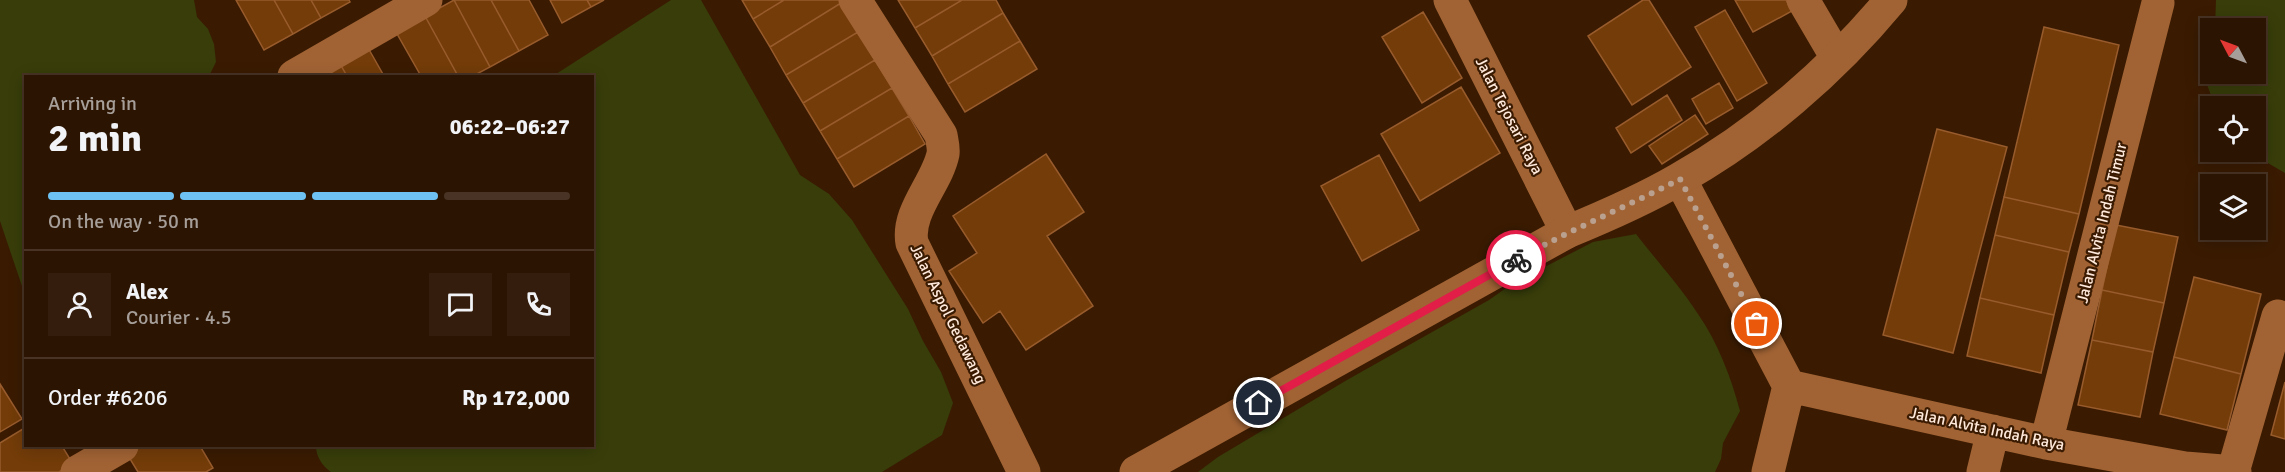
<!DOCTYPE html>
<meta charset="utf-8">
<style>
body{margin:0;font-family:Signika,sans-serif;background:#341d0c;color:#f1f3f6;height:100vh;display:flex;flex-direction:column;font-size:22px;white-space:nowrap}
*{box-sizing:border-box;margin:0}
p{font-size:20px;color:#a69e99}
.icon{flex:none;width:33px;height:33px;fill:none;stroke:currentColor;stroke-width:2;stroke-linecap:round;stroke-linejoin:round}
.map{position:relative;flex:1;overflow:hidden}
.drawer{position:absolute;left:24px;top:75px;width:570px;height:372px;display:flex;flex-direction:column;background:#2c1402;border-radius:0px;box-shadow:0 3px 15px #0003,0 0 0 2px #483324}
.drawer>*{flex:none}
.needle{width:39px;rotate:311deg}
.controls{position:absolute;left:2200px;top:18px;display:grid;gap:12px}
.controls a{display:grid;place-items:center;width:66px;height:66px;border-radius:0px;background:#2c1402;box-shadow:0 3px 15px #0003,0 0 0 2px #483324;font-size:30px}
.pin{position:absolute;display:grid;place-items:center;width:51px;height:51px;color:#fff;margin:-26px;border:3px solid #fff;border-radius:50%;box-shadow:0 2px 6px #0007}
.courier{position:absolute;display:grid;place-items:center;width:60px;height:60px;margin:-30px;border:4px solid #e11d48;border-radius:50%;background:#fff;color:#222;box-shadow:0 2px 8px #0007}
.summary em{font-style:normal;font-weight:700}
.summary div{display:flex;flex-direction:column-reverse}
.summary{display:flex;align-items:center;justify-content:space-between;height:102px;padding:0 24px}
h1{font-size:39px;font-weight:700;line-height:45px}
.bar{display:grid;grid-template-columns:repeat(4,1fr);gap:9px 6px;align-content:center;height:72px;padding:0 24px}
.bar i{height:8px;border-radius:4px;background:#483324}
.bar .current{background:#6dc2f3}
.bar p{grid-column:span 4}
.line{display:flex;align-items:center;gap:15px;padding:0 24px;border-top:2px solid #483324}
.line div{flex:1}
.round{display:grid;place-items:center;flex:none;width:63px;height:63px;border-radius:0px;background:#341d0c}
.map>svg:first-child{display:block}
.green{fill:#383d0a}
.building{fill:#733c09;stroke:#985b2c;stroke-width:1.5}
.lines{fill:none;stroke-linecap:round;stroke-linejoin:round}
.minor{stroke:#a16334;stroke-width:33}
.tertiary{stroke:#a16334;stroke-width:33}
.done{stroke:#baa18f;stroke-width:6;stroke-dasharray:0 10.8}
.route{stroke:#e11d48;stroke-width:8}
.labels{text-anchor:middle;dominant-baseline:central;stroke-width:4.5;stroke-linejoin:round;paint-order:stroke}
.street-label{font-size:16px;fill:#ffe9db;stroke:#3a1b02}
</style>
<div class="map">
<svg width="2285" height="472" viewBox="0 0 2285 472">
<rect width="100%" height="100%" fill="#3a1b02"/>
<!-- green -->
<path class="green" d="M0,0H194L197,17L208,29L214,44L216,62L209,76H26L25,295L0,221Z
M671,0H701L800,175L829,194L852,220L908,309L923,341L941,372L953,403L942,435L882,472H331C322,466 316,456 316,446H592V76H553Z
M2216,0H2285V173L2249,152H2256V106H2215L2205,79L2211,53V74H2256V28H2215Z
M1636,234C1656,260 1680,286 1698,314C1718,343 1731,377 1740,411L1723,443L1721,459L1715,472H1198L1218,457L1347,380L1489,300L1519,279L1535,272L1593,242Z"/>
<!-- building -->
<path class="building" d="M236,0H274L293,34L264,50Z
M274,0H311L321,18L293,34Z
M311,0H349L350,2L321,18Z
M454,0L490,67L473,76H458L425,16Z
M454,0H491L519,51L490,67Z
M491,0H529L548,35L519,51Z
M550,0H587L591,7L562,23Z
M587,0H604L591,7Z
M742,0H784L753,19Z
M784,0H839L841,3L770,47L753,19Z
M898,0H962L915,28Z
M962,0H996L1003,13L932,56L915,28Z
M1643,0H1649L1691,67L1632,105L1588,36Z
M1735,0H1786L1792,11L1753,32Z
M841,3L858,32L786,75L770,47Z
M1725,10L1767,83L1737,101L1695,27Z
M1423,12L1462,78L1422,103L1382,37Z
M1003,13L1020,41L948,84L932,56Z
M425,16L458,76H421L396,32Z
M2044,27L2119,45L2079,214L2004,197Z
M858,32L875,60L803,103L786,75Z
M1020,41L1037,69L965,112L948,84Z
M367,46L384,76H347L339,62Z
M875,60L892,88L820,131L803,103Z
M339,62L347,76H312Z
M1719,83L1733,108L1706,124L1692,99Z
M1461,87L1500,153L1420,201L1381,134Z
M892,88L909,116L837,159L820,131Z
M1667,95L1682,120L1631,153L1616,128Z
M1695,115L1708,134L1662,164L1649,146Z
M909,116L925,144L854,187L837,159Z
M1937,129L2007,147L1953,353L1883,335Z
M1046,154L1084,212L1047,236L1093,306L1026,350L1000,311L983,323L949,271L977,253L953,216Z
M1379,155L1419,230L1362,261L1321,186Z
M2004,197L2079,214L2069,252L1995,235Z
M2116,225L2178,237L2164,303L2102,290Z
M1995,235L2069,252L2054,315L1980,298Z
M2194,277L2261,294L2241,374L2174,357Z
M2102,290L2164,303L2153,352L2092,340Z
M1980,298L2054,315L2041,373L1967,356Z
M2092,340L2153,352L2140,417L2078,405Z
M2174,357L2241,374L2227,430L2160,414Z
M2285,382V439L2271,435Z
M0,384L22,419L0,432Z
M26,427V446H62L73,464L59,472H0V443Z
M141,446H200L213,468L206,472H138L127,454Z"/>
<g class="lines">
<!-- minor -->
<path class="minor" d="M855,0L941,135C942,141 944,148 943,154C937,183 906,212 912,243L1024,472
M1450,0L1567,232
M1803,0L1837,58
M294,76L426,0
M1680,179L1789,386
M1789,386L2046,443L2185,468L2235,472
M2046,443L2158,3
M77,472L122,446
M1768,472L1789,386
M1983,472L1993,431
M2233,472L2278,316"/>
<!-- tertiary -->
<path class="tertiary" d="M1136,472L1567,232C1606,216 1643,200 1679,179C1759,134 1832,71 1891,0"/>
</g>
<g class="lines">
<!-- done -->
<path class="done" d="M1516,260C1570,230 1626,207 1680,179L1757,324"/>
<!-- route -->
<path class="route" d="M1259,403L1516,260"/>
</g>
<g class="labels">
<!-- street labels -->
<g class="street-label">
<text transform="translate(1509 116) rotate(63)">Jalan Tejosari Raya</text>
<text transform="translate(2102 223) rotate(-76)">Jalan Alvita Indah Timur</text>
<text transform="translate(948 314) rotate(64)">Jalan Aspol Gedawang</text>
<text transform="translate(1987 429) rotate(12)">Jalan Alvita Indah Raya</text>
</g>
</g>
</svg>
<div class="controls">
<a><svg class="needle" viewBox="-14 -14 28 28"><path d="M0-13l5 13h-10z" fill="#e53935"/><path d="M0 13l5-13h-10z" fill="#a69e99"/></svg></a>
<a><svg class="icon" aria-label="locate" viewBox="0 0 24 24"><circle cx="12" cy="12" r="6"/><path d="M12 2v4M12 18v4M2 12h4M18 12h4"/></svg></a>
<a><svg class="icon" aria-label="layers" viewBox="0 0 24 24"><path d="M12 4l9 5-9 5-9-5zM3 14l9 5 9-5"/></svg></a>
</div>
<div class="pin" style="left:1757px;top:324px;background:#ea580c"><svg class="icon" aria-label="bag" viewBox="0 0 24 24"><path d="M5 8h14l-1 12H6zM9 8a3 3 0 0 1 6 0"/></svg></div>
<div class="pin" style="left:1259px;top:403px;background:#1f2937"><svg class="icon" aria-label="home" viewBox="0 0 24 24"><path d="M3 11l9-7 9 7M6 9v11h12V9"/></svg></div>
<div class="courier" style="left:1516px;top:260px"><svg class="icon" aria-label="bike" viewBox="0 0 24 24"><circle cx="6" cy="16" r="4"/><circle cx="18" cy="16" r="4"/><path d="M6 16l4-8h5l3 8M10 8l3 8H6M13 5h3"/></svg></div>
<section class="drawer">
<div class="summary"><div><h1>2 min</h1><p>Arriving in</p></div><em>06:22–06:27</em></div>
<div class="bar"><i class="current"></i><i class="current"></i><i class="current"></i><i></i><p>On the way · 50 m</p></div>
<div class="line" style="height:108px"><a class="round"><svg class="icon" aria-label="person" viewBox="0 0 24 24"><circle cx="12" cy="8" r="4"/><path d="M4 21q1-7 8-7t8 7"/></svg></a><div><b>Alex</b><p>Courier · 4.5</p></div><a class="round"><svg class="icon" aria-label="chat" viewBox="0 0 24 24"><path d="M4 5h16v11H9l-5 4z"/></svg></a><a class="round"><svg class="icon" aria-label="phone" viewBox="0 0 24 24"><path d="M5 4h4l2 5-3 2q2 4 5 5l2-3 5 2v4C11 20 4 13 5 4z"/></svg></a></div>
<div class="line" style="height:78px"><div>Order #6206</div><b>Rp 172,000</b></div>
</section>
</div>
